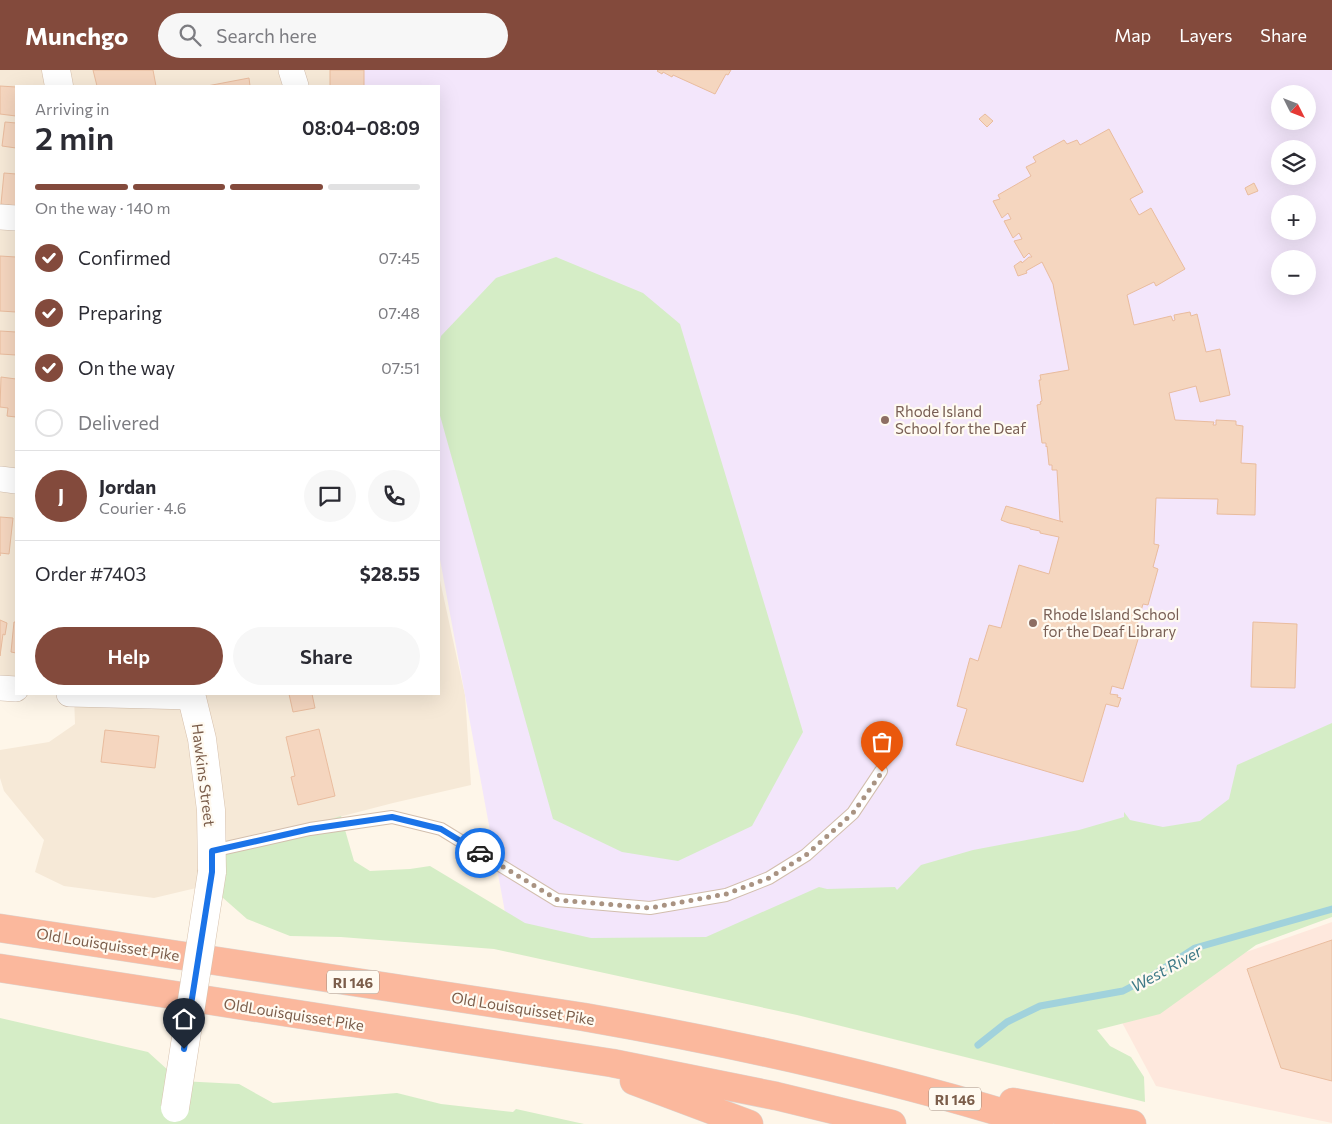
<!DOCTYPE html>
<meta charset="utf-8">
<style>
body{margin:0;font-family:Commissioner,sans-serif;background:#f7f7f7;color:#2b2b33;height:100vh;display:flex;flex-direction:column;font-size:19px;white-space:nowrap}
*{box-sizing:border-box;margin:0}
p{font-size:16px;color:#7c7c81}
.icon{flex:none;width:28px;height:28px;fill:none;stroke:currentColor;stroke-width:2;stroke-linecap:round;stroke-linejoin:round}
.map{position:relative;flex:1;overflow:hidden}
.side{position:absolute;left:15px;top:15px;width:425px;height:610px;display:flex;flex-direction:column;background:#fff;border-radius:0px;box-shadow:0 5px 20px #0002}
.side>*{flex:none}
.needle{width:32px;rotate:132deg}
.tools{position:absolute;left:1271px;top:15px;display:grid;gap:10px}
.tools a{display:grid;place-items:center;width:45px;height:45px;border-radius:50%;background:#fff;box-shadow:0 5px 20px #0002;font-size:25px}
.pin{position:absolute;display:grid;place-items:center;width:42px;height:42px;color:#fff;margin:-51px -21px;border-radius:50% 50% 50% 0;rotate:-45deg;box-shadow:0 0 5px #0007}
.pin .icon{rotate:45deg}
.courier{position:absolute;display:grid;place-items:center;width:50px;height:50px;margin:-25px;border:4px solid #1a73e8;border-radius:50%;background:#fff;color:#222;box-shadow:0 1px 6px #0007}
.summary em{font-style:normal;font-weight:600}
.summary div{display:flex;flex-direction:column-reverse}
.summary{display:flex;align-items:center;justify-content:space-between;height:85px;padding:0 20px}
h1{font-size:32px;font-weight:600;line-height:38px}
.bar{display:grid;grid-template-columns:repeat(4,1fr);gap:8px 5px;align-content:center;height:60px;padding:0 20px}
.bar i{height:6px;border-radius:4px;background:#e1e1e2}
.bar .current{background:#834a3c}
.bar p{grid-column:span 4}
.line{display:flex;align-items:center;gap:12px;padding:0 20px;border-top:1px solid #e1e1e2}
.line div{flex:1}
.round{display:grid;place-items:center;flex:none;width:52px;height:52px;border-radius:26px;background:#f7f7f7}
ol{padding:0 20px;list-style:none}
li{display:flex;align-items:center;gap:15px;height:55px}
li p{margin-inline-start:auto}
li .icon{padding:5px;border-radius:50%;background:#834a3c;color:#fff;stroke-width:4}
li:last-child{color:#7c7c81}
li i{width:28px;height:28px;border:2px solid #e1e1e2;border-radius:50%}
.cta{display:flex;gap:10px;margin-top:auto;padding:10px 20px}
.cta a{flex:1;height:58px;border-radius:30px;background:#834a3c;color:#fff;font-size:20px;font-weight:600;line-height:58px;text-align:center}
.cta a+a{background:#f7f7f7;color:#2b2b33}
header{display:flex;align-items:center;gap:30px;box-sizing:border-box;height:70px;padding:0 25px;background:#834a3c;color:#fff}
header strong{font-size:24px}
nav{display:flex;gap:28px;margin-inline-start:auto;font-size:18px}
.search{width:350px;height:45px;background:#f7f7f7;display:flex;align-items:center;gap:12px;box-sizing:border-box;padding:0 18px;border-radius:28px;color:#7c7c81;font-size:19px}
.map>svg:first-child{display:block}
.residential{fill:#f6e9d7}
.commercial{fill:#fee8dd}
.education{fill:#f3e6fb;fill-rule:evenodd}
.green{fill:#d5edc6}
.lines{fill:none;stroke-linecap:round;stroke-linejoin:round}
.stream{stroke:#a1d2dc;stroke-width:7}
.building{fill:#f5d6bf;stroke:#e9bc9e}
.lane-casing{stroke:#d2bead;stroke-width:14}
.street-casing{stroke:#d2bead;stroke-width:26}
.secondary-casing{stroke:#d7c1ad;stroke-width:29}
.highway-casing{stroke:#ddd5d0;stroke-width:29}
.lane{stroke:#fff;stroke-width:12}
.street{stroke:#fff;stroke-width:25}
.secondary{stroke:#fff;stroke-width:28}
.highway{stroke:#fbb89d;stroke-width:28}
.secondary-bridge-casing{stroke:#d7c1ad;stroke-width:29;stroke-linecap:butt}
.secondary-bridge{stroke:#fff;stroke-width:28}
.done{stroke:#a99382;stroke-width:5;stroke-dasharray:0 9}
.route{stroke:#1a73e8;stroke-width:6}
.education-dot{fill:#8d6e63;stroke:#fffaf1;stroke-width:2}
.labels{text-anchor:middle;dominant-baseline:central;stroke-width:4.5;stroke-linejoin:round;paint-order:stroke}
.shield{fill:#fffaf1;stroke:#a38c7c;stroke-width:1}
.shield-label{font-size:14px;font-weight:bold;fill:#7b5d4a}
.education-label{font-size:15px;fill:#785e54;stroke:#fffaf1;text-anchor:start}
.street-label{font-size:15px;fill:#7b5d4a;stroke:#fffaf1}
.water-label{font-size:16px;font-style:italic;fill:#3f7a88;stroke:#fffaf1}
</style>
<header>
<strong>Munchgo</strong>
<div class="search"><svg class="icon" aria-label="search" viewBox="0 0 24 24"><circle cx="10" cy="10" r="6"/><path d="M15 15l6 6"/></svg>Search here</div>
<nav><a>Map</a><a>Layers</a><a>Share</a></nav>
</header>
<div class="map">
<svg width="1332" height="1054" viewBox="0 0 1332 1054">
<rect width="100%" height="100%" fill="#fef6e9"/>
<!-- residential -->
<path class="residential" d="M0,0H450L439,16H16V622L0,620Z
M439,506L465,625L471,715L393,733L308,755L213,814L154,828L64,816L35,802L44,770L4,721L0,708V680L49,672L75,654L74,626L34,624H439Z"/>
<!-- commercial -->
<path class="commercial" d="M1332,852V1053L1156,1016L1110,930Z"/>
<!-- education -->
<path class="education" d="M350,0H1332V802L909,932L512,880L439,484V16H353ZM1280,24H1308V51H1280ZM1280,79H1308V106H1280ZM1280,134H1308V161H1280ZM1280,189H1308V216H1280Z"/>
<!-- green -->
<path class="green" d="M556,187L643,223L680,254L803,662L752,756L678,791L622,782L553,749L439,342V275L441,266L496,208Z
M1332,653V847L1256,875L1160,944L1097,960L1110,976L1131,987L1144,1007L1145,1032L797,945L494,879L341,867L290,866L247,849L214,820L218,782L341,746L354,791L370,801L410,799L430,796L525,853L591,868L706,867L819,817L827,819L895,817L897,820L921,795L973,780L1079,760L1124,747V742L1130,750L1163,757L1200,751L1229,729L1237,695Z
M0,948L148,982L180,1011L239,1014L273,1033L397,1023L441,1034L513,1042L516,1039L584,1054H0Z"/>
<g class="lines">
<!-- stream -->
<path class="stream" d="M978,975L1007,952L1040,936L1123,921L1152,906L1195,878L1332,839"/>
</g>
<!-- building -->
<path class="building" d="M93,0H153L156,16H97Z
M330,0H364V16H330Z
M658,0H731L728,5L726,4L715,24L673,5L672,7L663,2L662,4L657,1Z
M249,8L250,16H207Z
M0,16L16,17V46L0,44Z
M985,44L993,51L987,57L979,49Z
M5,52L16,53V78L2,76Z
M1109,59L1143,122L1130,129L1139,145L1151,138L1185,199L1156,216L1154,212L1127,225L1134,255L1171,246L1173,251L1175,250L1174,245L1190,242L1191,246L1197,244L1206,282L1220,279L1230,325L1200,332L1196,316L1169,323L1175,350L1214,352L1213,355H1216V350L1236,351V355L1243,356L1241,393L1256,394L1255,445L1217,444L1218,429L1156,428L1154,474L1159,475L1153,497L1158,499L1148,535L1143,534L1134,565L1139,566L1123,619L1112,616L1110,624L1118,625L1117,627L1121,628L1118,637L1106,634L1083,712L956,675L967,639L957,636L970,588L978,591L989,555L1001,558L1019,495L1049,504L1059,467L1040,463V461L1030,459V458L1009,453L1001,450L1006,436L1063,452L1060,451L1057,400H1052V395H1049L1047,376L1046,377V373H1042L1037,335L1041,334L1040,332L1042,331L1039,310H1041L1040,305L1069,300L1053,214L1042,192L1026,201L1027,203L1018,206L1014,196L1021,191L1022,193L1029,187H1032L1029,183L1024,188L1014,171L1022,169L1019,163L1013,168L1004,151L1011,149L1008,143L1002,148L993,131L1000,129L998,125L1031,106L1026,97L1036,92L1033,87L1064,70L1067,74L1077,70L1080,75Z
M4,103L16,104V136L1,134Z
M1254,113L1258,121L1248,125L1245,118Z
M0,186L16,187V242L0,241Z
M0,261L16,262V285L0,284Z
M1,307L16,309V347L7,346L8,338L0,337Z
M0,447L13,448L9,484L0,483V486Z
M0,550L7,553L5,565L3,564L0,586Z
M14,552H16V583L11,582Z
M1253,552L1297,554L1295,618L1251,617Z
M289,624H312L315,638L293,642Z
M319,659L335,726L298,735L291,707L295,706L286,667Z
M105,660L159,666L155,698L101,692Z
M1332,870V1011L1281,998L1247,899Z"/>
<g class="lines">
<defs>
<path id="lane" d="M212,781L310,759L392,747L441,759L557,830L650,838L726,825L769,808L806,785L853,743L881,701"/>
<path id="street" d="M291,0L296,16
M0,147L16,148
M0,409L16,411
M0,618L16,619
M69,624L192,627"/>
<path id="secondary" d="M56,0L59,16
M191,624L202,669L211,740L212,802"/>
<path id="highway" d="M0,858L584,947C738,974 890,1007 1039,1054
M0,898L612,993L776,1026L892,1054
M634,1011L749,1054
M1013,1032L1132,1054"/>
</defs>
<!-- lane casing -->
<use href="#lane" class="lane-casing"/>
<!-- street casing -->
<use href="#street" class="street-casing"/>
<!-- secondary casing -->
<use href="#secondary" class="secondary-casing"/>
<!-- highway casing -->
<use href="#highway" class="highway-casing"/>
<!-- lane -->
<use href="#lane" class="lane"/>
<!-- street -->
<use href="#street" class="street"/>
<!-- secondary -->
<use href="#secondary" class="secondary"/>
<!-- highway -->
<use href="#highway" class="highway"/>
<defs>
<path id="secondary-bridge" d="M175,1038L212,802"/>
</defs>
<!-- secondary-bridge casing -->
<use href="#secondary-bridge" class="secondary-bridge-casing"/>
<!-- secondary-bridge -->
<use href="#secondary-bridge" class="secondary-bridge"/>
</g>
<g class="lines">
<!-- done -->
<path class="done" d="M480,783L558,830L650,838L726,824L769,808L806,785L853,743L882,702"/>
<!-- route -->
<path class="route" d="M184,979L212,802V781L310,759L392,747L441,759L480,783"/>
</g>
<!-- markers -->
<g class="education-dot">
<circle cx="885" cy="350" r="5"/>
<circle cx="1033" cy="553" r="5"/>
</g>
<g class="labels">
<!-- shield labels -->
<g class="shield">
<rect x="327" y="900.5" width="52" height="23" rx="4"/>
<rect x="929" y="1017.5" width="52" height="23" rx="4"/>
</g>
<g class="shield-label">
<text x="353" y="912">RI 146</text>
<text x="955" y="1029">RI 146</text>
</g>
<!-- education labels -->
<g class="education-label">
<text x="895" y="341">Rhode Island<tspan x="895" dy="17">School for the Deaf</tspan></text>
<text x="1043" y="544">Rhode Island School<tspan x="1043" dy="17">for the Deaf Library</tspan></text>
</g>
<!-- street labels -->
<g class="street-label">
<text transform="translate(204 705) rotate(83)">Hawkins Street</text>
<text transform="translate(108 874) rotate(9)">Old Louisquisset Pike</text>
<text transform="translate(523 938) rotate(9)">Old Louisquisset Pike</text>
<text transform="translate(294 944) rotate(9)">OldLouisquisset Pike</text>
</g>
<!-- water labels -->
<g class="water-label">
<text transform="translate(1166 898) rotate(-29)">West River</text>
</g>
</g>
</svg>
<div class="tools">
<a><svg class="needle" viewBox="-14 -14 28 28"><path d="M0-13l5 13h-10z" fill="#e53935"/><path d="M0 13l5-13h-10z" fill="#7c7c81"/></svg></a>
<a><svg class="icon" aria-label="layers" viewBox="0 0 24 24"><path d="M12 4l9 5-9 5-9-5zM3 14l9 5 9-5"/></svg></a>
<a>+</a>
<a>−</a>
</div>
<div class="pin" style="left:882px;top:702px;background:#ea580c"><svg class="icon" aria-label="bag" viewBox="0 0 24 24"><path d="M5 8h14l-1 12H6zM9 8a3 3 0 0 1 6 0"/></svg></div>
<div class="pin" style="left:184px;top:979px;background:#1f2937"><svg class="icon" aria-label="home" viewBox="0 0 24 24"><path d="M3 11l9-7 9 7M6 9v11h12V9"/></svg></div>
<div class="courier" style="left:480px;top:783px"><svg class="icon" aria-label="car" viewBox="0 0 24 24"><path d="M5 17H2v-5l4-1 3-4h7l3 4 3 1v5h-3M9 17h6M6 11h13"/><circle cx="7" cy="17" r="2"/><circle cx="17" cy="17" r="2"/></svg></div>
<section class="side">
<div class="summary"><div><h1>2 min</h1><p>Arriving in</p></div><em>08:04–08:09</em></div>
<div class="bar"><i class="current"></i><i class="current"></i><i class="current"></i><i></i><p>On the way · 140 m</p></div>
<ol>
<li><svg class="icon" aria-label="check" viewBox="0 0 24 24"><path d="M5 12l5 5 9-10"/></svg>Confirmed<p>07:45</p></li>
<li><svg class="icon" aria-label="check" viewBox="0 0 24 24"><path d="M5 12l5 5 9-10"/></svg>Preparing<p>07:48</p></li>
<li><svg class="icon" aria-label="check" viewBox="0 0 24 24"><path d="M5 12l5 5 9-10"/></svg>On the way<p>07:51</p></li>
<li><i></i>Delivered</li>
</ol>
<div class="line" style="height:90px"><b class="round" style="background:#834a3c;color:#fff">J</b><div><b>Jordan</b><p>Courier · 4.6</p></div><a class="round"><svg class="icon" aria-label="chat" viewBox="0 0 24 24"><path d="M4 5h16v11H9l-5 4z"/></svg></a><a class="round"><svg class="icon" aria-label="phone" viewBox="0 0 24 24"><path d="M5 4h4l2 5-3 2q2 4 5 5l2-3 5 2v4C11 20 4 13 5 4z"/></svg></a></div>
<div class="line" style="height:65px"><div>Order #7403</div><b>$28.55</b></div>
<div class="cta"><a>Help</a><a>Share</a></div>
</section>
</div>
